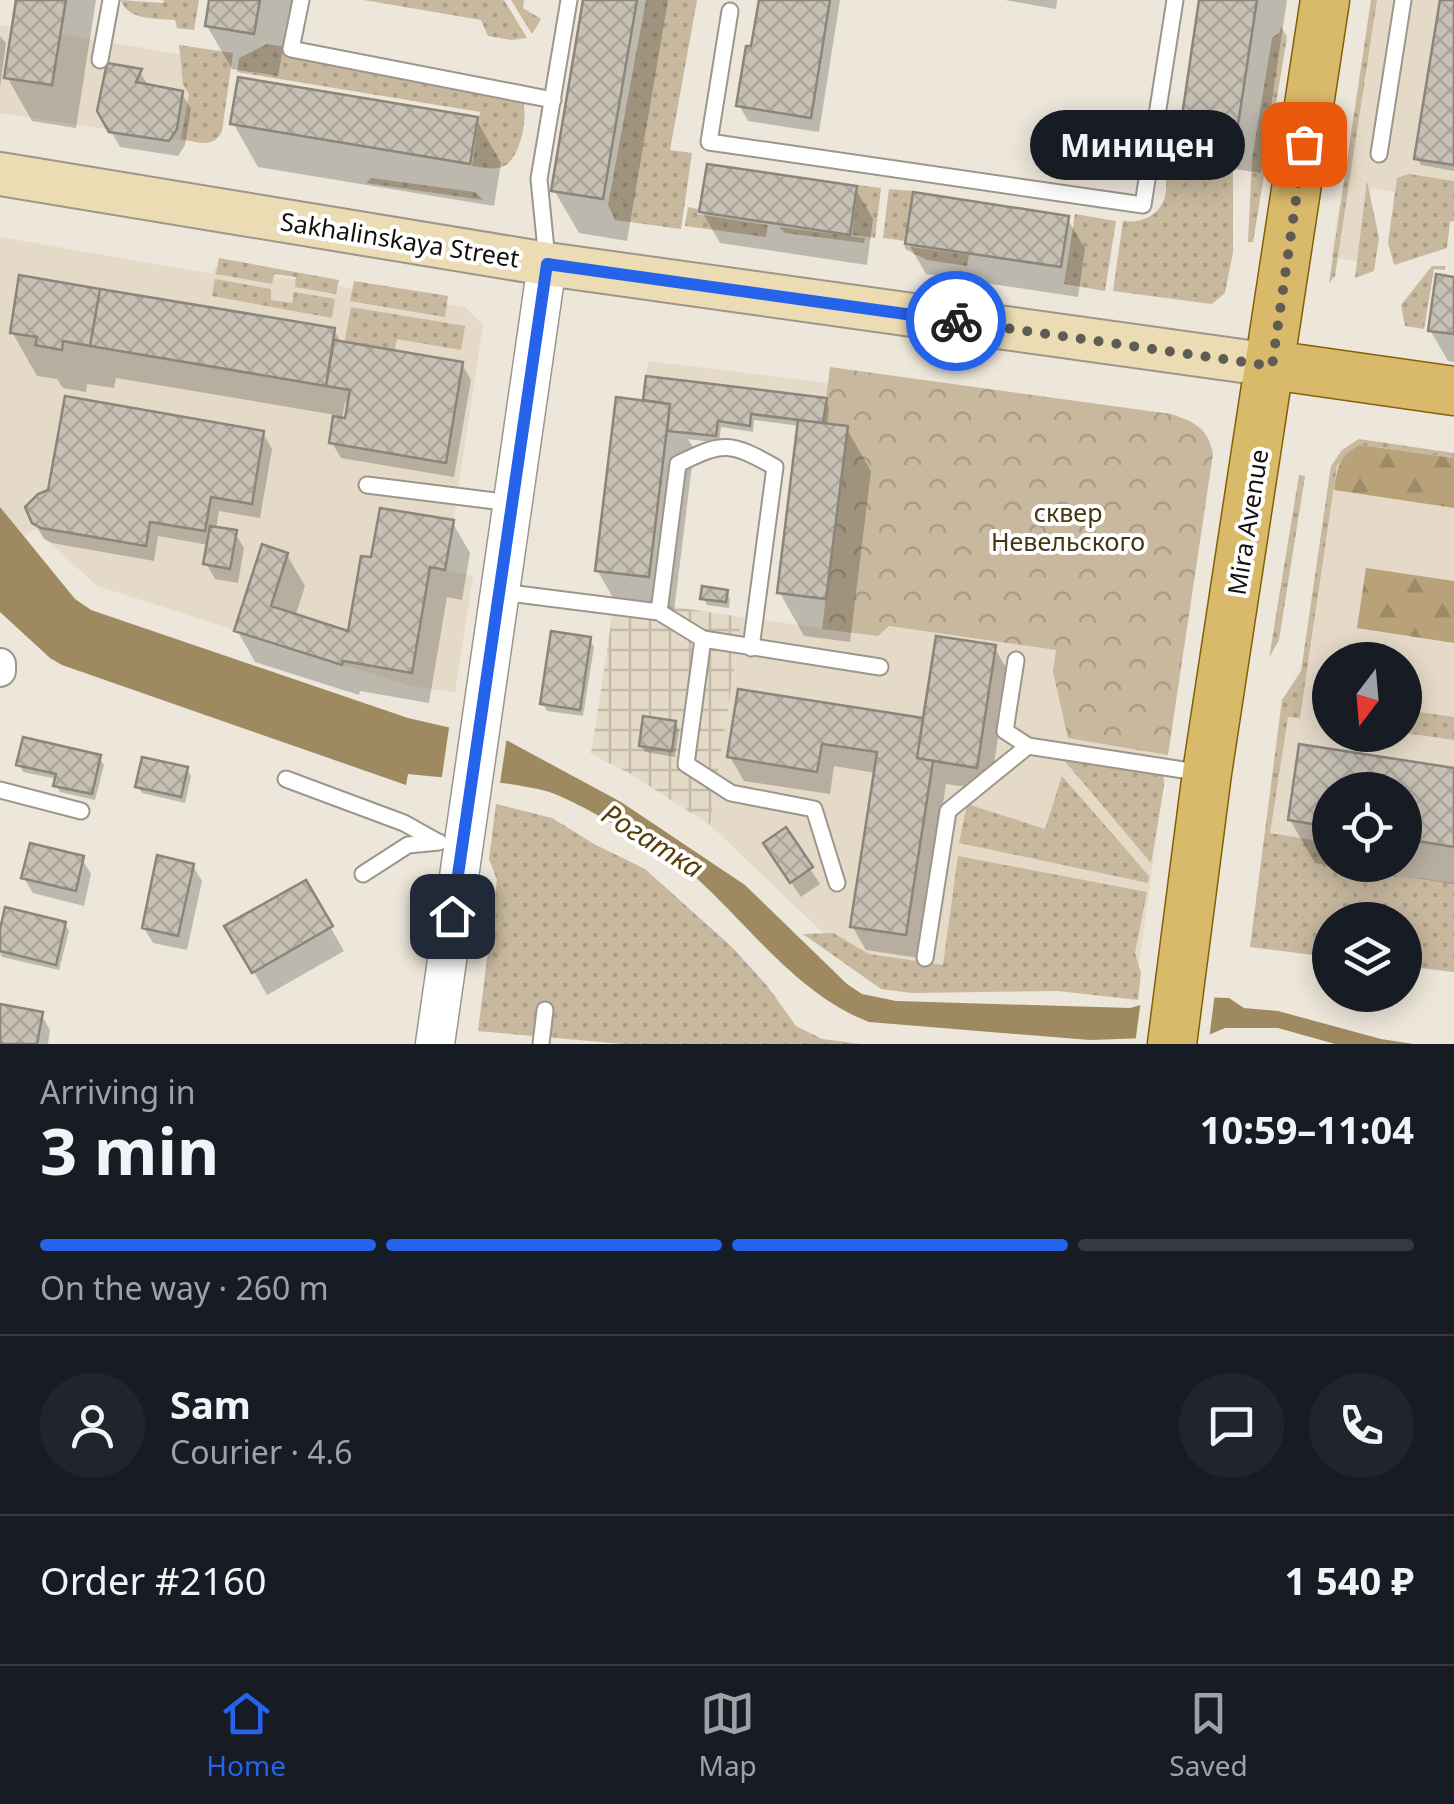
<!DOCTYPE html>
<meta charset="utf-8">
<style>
body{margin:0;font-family:"Noto Sans",sans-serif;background:#20242c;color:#f1f3f6;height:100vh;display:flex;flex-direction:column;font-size:38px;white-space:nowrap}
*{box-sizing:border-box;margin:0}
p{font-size:32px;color:#9ea1a6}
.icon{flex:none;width:55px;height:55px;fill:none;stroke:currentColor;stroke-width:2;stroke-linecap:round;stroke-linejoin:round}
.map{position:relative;height:1044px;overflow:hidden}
.drawer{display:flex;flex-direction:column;background:#171b24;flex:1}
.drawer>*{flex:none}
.needle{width:65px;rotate:196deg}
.controls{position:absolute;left:1312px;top:642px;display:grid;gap:20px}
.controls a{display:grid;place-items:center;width:110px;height:110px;border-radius:50%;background:#171b24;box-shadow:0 5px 25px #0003;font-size:50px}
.pin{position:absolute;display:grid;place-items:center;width:85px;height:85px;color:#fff;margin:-42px;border-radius:20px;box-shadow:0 5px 15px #0006}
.courier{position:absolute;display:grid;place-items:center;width:100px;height:100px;margin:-50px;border:8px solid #2563eb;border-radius:50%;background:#fff;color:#222;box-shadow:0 2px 12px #0007}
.bubble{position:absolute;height:70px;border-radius:35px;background:#171b24;box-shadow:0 5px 25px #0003;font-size:32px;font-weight:700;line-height:70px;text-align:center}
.overview em{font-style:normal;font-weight:700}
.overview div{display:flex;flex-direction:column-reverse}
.overview{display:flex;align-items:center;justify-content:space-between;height:170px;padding:0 40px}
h1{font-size:65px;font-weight:700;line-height:75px}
.bar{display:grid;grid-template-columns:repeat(4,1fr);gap:15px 10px;align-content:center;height:120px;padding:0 40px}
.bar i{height:12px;border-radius:8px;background:#363941}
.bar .active{background:#2563eb}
.bar p{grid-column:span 4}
.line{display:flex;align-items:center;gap:25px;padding:0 40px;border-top:2px solid #363941}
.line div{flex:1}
.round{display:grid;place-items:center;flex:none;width:105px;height:105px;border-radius:52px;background:#20242c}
.tabs{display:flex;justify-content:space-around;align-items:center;height:140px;border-top:2px solid #363941;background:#171b24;font-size:28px;color:#9ea1a6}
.tabs a{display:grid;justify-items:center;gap:5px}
.tabs .active{color:#2563eb}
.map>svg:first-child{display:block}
.built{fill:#e5dac8;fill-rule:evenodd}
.industrial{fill:url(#industrial-grid)}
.grass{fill:url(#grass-dots)}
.forest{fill:url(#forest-firs)}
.park{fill:url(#park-crowns)}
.water{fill:#9f8961}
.pier{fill:#ede6da}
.shadow{fill:#0003;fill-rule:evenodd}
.building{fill:url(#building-cross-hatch);stroke:#8b857a;stroke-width:2.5}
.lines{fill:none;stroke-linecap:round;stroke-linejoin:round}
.service-casing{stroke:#9c968b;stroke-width:19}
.minor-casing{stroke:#9c968b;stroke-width:34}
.tertiary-casing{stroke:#9c968b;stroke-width:41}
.secondary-casing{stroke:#9c968b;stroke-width:46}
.primary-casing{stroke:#836008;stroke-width:51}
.service{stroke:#fff;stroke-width:15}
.minor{stroke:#fff;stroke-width:30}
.tertiary{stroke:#fff;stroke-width:38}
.secondary{stroke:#ecdcb4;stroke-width:42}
.primary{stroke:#d9b96a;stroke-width:48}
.done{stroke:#5f5c55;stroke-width:10;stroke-dasharray:0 18}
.route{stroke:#2563eb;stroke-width:12}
.labels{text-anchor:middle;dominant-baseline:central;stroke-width:8;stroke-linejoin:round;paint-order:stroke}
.street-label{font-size:25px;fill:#13110d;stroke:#fff}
.park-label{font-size:25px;fill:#463513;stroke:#fff}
.water-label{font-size:28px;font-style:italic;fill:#573e0a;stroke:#fff}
</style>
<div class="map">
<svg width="1454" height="1044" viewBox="0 0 1454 1044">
<defs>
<pattern id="industrial-grid" width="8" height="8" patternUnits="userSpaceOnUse" patternTransform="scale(2.5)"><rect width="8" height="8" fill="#e5dac8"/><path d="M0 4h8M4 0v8" fill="none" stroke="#c4baab"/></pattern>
<pattern id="grass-dots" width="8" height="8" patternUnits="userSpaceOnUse" patternTransform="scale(2.5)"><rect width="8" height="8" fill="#c7b89e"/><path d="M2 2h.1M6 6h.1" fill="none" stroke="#aa9d87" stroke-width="1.8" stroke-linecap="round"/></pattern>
<pattern id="forest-firs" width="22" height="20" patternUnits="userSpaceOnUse" patternTransform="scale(2.5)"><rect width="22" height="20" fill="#b9a27a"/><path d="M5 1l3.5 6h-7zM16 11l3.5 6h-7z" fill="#9e8a68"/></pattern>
<pattern id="park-crowns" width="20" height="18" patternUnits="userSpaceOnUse" patternTransform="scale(2.5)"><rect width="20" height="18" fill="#c7b89e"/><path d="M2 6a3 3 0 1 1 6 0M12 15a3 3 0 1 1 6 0" fill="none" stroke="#aa9d87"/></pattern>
<pattern id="building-cross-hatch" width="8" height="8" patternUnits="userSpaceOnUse" patternTransform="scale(2.5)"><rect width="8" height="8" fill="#c7c0b5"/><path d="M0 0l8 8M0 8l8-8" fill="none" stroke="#aaa49a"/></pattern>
</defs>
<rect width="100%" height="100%" fill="#ede6da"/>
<!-- built -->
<path class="built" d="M1372,0H1454V201L1371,188L1359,262L1331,257Z
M0,25L12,27L5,78L52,85L60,34L197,57L186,141L0,113Z
M0,237L213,274L215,266L465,307L483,325L446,570L473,576L455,692L410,686L97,586L35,529L24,537L0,507Z
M648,361L828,383L823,423L752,414L750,426L718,421L716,436L667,431L670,404L643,400Z
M1454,458V972L1405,966V920H1330V957L1250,947L1282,700L1309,660L1337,466ZM1330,660H1405V735H1330ZM1330,790H1405V865H1330Z
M742,617L877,636L889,626L1180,667L1136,986L865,973L710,825Z"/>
<!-- industrial -->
<path class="industrial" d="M615,598L742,617L710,825L629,773L591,754Z"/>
<!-- grass -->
<path class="grass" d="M121,0L163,3L164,0H199L194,30L177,28L175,20C156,18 128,21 121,0Z
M364,0H504L527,38L511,40L488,36L481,20Z
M511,0H524L523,8L541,19L532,34Z
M646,0H697L670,150L692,153L681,229L615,220L608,205Z
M1371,0H1377L1335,276L1329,283Z
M1281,26L1287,37L1253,242H1248L1252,159L1272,38L1280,32Z
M267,44L503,84C511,88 518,90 522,99C529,114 521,158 504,166C494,171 483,167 472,166L480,112L237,72L239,58Z
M179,45L233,53L222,131C214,149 197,142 181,139L189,94L183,84Z
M1182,129L1233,167V252L1225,293L1212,304L1113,291L1123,221C1154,225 1173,202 1164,172L1179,148Z
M1409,174L1454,181V221L1450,222L1447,248L1394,265L1388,243L1397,178Z
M371,178L475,192L483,200L366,183Z
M1367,181L1379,238L1374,271L1355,278Z
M858,185L881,188L875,238L852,235Z
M889,189L912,191L905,241L883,238Z
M688,207L698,209L697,214L768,225L766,237L685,226Z
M1075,214L1116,221L1105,291L1064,284Z
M779,227L865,238L864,243L785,233Z
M905,246L969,255L967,266L927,260L905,249Z
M219,258L339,280L336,294L295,287L296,277L274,274L272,284L216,274Z
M1432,266H1445V270L1434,269L1424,329L1405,326L1401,305Z
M215,279L271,289V300L292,303L294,292L335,299L332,318L212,296Z
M354,281L448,296L445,317L350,301Z
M351,307L465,326L461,350L397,339L394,353L344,345Z
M1359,439L1454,453V458L1360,445L1337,466L1300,718L1288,717L1270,833L1330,843V865H1374L1373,872L1454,883V972L1405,966V920H1330V957L1250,947L1282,700L1301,671L1331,466L1342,450Z
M1299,475L1305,476L1279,640L1269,658Z
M1405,710L1454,717V740L1405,733Z
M1063,759L1149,768L1163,773L1164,786L1151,863Z
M1062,776L1149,876L1148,883L959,843L967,804L1045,829Z
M496,804L552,818L594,844L645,869L733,948L768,987L796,1026L822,1039L861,1044H623L478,1031L497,880L489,859Z
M958,856L1147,892L1135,953L1141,973L1138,1000L1058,991L912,993L881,989L803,934L833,933L869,954L943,965Z"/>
<!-- forest -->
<path class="forest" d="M1360,445L1454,458V508L1334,490C1337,468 1339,456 1360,445Z
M1366,568L1454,581V643L1357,628Z"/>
<!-- park -->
<path class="park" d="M830,367L1171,414C1195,422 1208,428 1213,454L1168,755L1068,738L1053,672L1056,650L889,626L878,636L822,629L847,426L823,423Z"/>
<!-- water -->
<path class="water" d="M0,507L75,599L91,610L408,718L508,741L621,802L745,885L847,984L862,994L896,1001L1130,1008L1173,996L1229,998L1244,1008L1278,1011L1381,1039L1413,1044H1335L1278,1028H1225L1206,1036L1090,1040L869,1022C797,994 749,925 693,875C672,856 573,798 546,791C502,780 453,779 408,774L406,785L62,665L50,658L0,612Z"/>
<!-- pier -->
<path class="pier" d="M450,721L507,736L499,790L441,783Z
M1173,991L1215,992L1209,1040L1135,1044L1141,1000Z"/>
<!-- shadow -->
<path class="shadow" d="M19,0H96L76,128L32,121L7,77Z
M212,0H292L278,76L232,69L207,26Z
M586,0H668L627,241L579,233L554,190Z
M761,0H840L819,132L748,121L739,105Z
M1005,0H1057L1056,9Z
M1202,0H1287L1261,173L1208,165L1183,122Z
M1442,0H1454V171L1421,165L1417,158Z
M0,36L6,43L0,88Z
M140,72L149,87L182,94L191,109L185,145L178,156L120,147L99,111Z
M476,119L501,163L494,206L258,167L233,123Z
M855,188L873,219L867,265L720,243L702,212Z
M1067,218L1085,249L1078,297L926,274L908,243Z
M1454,280V362L1448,361L1430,330Z
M334,330L342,344L462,364L471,380L454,477L341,458L332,443L336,415L116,378L114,388L87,384L86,392L63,388L57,379L37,376L12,332ZM345,402L350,403L347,421L342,420Z
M645,400H825L829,408L827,426L846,428L871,471L850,642L804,636L780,593L800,426L754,420L753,432L721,427L719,443L688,439L694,449L673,619L622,613L597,570L648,404Z
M263,433L272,449L260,518L219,511L216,529L235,533L244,548L238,583L215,579L206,563L209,545L158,536L154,561L52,543L44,539L35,522Z
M452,522L470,553L462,600L447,597L429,703L360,691L359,695L255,662L237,630L287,555L305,586L295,617L350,635L373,560Z
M726,592L730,599L729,608L707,605L703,598Z
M590,640L594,647L583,716L547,711L543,704Z
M994,647L1008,671L990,790L946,784L919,958L866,950L852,926L876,773L834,766L830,794L744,781L730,757L925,720Z
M675,723L679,730L675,757L645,752L641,745Z
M1301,747L1454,772V884L1315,863L1290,820ZM1330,790H1405V865H1330Z
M99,757L104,765L95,800L60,792L56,785L57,779L23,772L19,765Z
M187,769L191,776L185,803L142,793L138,786Z
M785,831L820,884L801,897L775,859Z
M82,859L91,874L84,906L33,893L24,878Z
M193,866L202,881L187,950L153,943L144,928Z
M305,883L344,951L267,995L228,927Z
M65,924L69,931L59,970L2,957L0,953V940Z
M0,1006L41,1014L50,1030L48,1044H0Z"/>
<!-- building -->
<path class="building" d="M16,0H66L52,85L4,78Z
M209,0H260L254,34L205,26Z
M583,0H637L603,199L551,191Z
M759,0H830L811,118L736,106L746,46H751Z
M1199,0H1257L1237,131L1181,123Z
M1440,0H1454V165L1414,159Z
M107,63L142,69L136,82L183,91L177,129L169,141L109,132L97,111Z
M238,77L478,117L470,164L230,124Z
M707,164L857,186L850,235L699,212Z
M913,192L1069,216L1061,267L905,244Z
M1436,274L1454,277V334L1428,331Z
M19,275L100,289L90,346L63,341L62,350L35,345L37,337L10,333Z
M100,289L335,328L326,386L90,346Z
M334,340L463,362L446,463L329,443L333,416L345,418L350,390L326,386Z
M646,376L827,398L823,423L751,414L750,426L718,421L716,436L667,431L670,404L643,400Z
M65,396L264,431L252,504L211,497L205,531L150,522L146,546L41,528L32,523L25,507L38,494L48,490Z
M616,397L670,404L649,577L595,571Z
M798,420L848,426L826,599L777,593Z
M380,508L454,520L445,570L430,567L412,673L343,661L342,665L234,631L262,544L288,553L271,606L348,631L361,556L371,557Z
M210,526L237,530L230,569L203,564Z
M702,586L728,590L726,602L700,599Z
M551,631L591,637L580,710L540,704Z
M936,636L996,645L977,768L933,761L906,935L850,927L877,752L822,744L817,772L727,757L738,689L923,718Z
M936,636L996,645L977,768L917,758Z
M738,689L923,718L917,758L933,761L906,935L850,927L877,752L822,744L817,772L727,757Z
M643,716L676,721L672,751L639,746Z
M23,737L101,755L92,794L53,786L56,774L16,765Z
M1299,744L1454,768V847L1405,839V790H1330V827L1288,820Z
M142,757L188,767L181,797L135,787Z
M786,827L813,867L790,883L763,843Z
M30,843L84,856L76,891L21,878Z
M157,855L194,864L178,936L142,928Z
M306,880L333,926L252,973L224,926Z
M5,907L66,922L56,965L0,951V929Z
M0,1004L43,1012L37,1044H0Z"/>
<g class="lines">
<defs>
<path id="service" d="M301,0L291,49L553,100
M730,11L709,142L1143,205L1175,0
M100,60L111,0
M1379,154L1403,0
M547,260L539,179L569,0
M367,485L511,503
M501,592L659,612L703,639L880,667
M659,612L678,464C724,441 730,442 775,467L751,648
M703,639L686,764L731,793L814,809L837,883
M1016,660L1005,731L1028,746
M286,779L404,823L438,842
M0,790L81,811
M363,874L408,845L439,842
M925,958L948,811L1028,746L1203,773
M541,1044L545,1010"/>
<path id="minor" d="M0,664V671"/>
<path id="tertiary" d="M435,1044L547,264"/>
<path id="secondary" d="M0,174L547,264L1271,365"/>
<path id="primary" d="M1271,365L1454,391
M1172,1044L1207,773L1325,0"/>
</defs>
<!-- service casing -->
<use href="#service" class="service-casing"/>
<!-- minor casing -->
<use href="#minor" class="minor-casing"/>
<!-- tertiary casing -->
<use href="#tertiary" class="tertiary-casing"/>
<!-- secondary casing -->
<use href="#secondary" class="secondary-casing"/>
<!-- primary casing -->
<use href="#primary" class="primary-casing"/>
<!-- service -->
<use href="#service" class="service"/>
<!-- minor -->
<use href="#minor" class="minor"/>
<!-- tertiary -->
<use href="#tertiary" class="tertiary"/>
<!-- secondary -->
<use href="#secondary" class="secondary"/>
<!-- primary -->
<use href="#primary" class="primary"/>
</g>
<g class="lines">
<!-- done -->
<path class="done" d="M956,321L1272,366L1304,144"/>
<!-- route -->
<path class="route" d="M452,916L547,264L956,321"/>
</g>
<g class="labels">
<!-- street labels -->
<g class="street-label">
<text transform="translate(400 239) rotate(9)">Sakhalinskaya Street</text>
<text transform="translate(1247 522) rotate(-81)">Mira Avenue</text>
</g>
<!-- park labels -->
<g class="park-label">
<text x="1068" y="512">сквер<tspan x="1068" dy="29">Невельского</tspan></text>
</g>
<!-- water labels -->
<g class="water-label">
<text transform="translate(653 840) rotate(32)">Рогатка</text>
</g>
</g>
</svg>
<div class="controls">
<a><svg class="needle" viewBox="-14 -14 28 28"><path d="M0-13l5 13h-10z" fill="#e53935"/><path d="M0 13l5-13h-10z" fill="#9ea1a6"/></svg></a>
<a><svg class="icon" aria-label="locate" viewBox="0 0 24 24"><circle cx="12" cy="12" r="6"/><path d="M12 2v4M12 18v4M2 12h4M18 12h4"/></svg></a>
<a><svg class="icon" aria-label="layers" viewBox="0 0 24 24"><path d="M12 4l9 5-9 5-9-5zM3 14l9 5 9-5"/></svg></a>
</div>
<div class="pin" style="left:1304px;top:144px;background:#ea580c"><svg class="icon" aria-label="bag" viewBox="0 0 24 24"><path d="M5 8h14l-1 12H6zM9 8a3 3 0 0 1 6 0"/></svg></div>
<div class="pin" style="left:452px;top:916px;background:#1f2937"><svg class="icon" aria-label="home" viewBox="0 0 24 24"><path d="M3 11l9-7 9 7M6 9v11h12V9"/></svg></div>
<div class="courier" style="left:956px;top:321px"><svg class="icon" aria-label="bike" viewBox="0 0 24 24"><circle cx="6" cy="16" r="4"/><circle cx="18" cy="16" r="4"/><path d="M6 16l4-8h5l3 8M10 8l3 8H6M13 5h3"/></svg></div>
<div class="bubble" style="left:1030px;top:110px;width:215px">Миницен</div>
</div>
<section class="drawer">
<div class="overview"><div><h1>3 min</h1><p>Arriving in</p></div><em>10:59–11:04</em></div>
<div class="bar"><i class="active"></i><i class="active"></i><i class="active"></i><i></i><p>On the way · 260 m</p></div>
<div class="line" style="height:180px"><a class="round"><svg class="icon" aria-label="person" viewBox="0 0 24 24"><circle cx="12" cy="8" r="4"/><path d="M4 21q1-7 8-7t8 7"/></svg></a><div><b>Sam</b><p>Courier · 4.6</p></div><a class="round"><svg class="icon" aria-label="chat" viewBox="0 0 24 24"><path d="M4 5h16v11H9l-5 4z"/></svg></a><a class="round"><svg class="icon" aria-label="phone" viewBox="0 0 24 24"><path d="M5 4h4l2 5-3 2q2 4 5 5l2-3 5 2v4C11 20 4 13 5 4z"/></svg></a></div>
<div class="line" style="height:130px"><div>Order #2160</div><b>1 540 ₽</b></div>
</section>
<nav class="tabs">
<a class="active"><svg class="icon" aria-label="home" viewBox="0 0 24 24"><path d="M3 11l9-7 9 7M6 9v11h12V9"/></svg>Home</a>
<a><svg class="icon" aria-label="map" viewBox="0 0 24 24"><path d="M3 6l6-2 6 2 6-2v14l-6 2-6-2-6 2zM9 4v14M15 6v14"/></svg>Map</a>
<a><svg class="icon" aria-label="saved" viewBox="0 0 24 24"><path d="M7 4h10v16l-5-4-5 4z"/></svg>Saved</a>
</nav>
